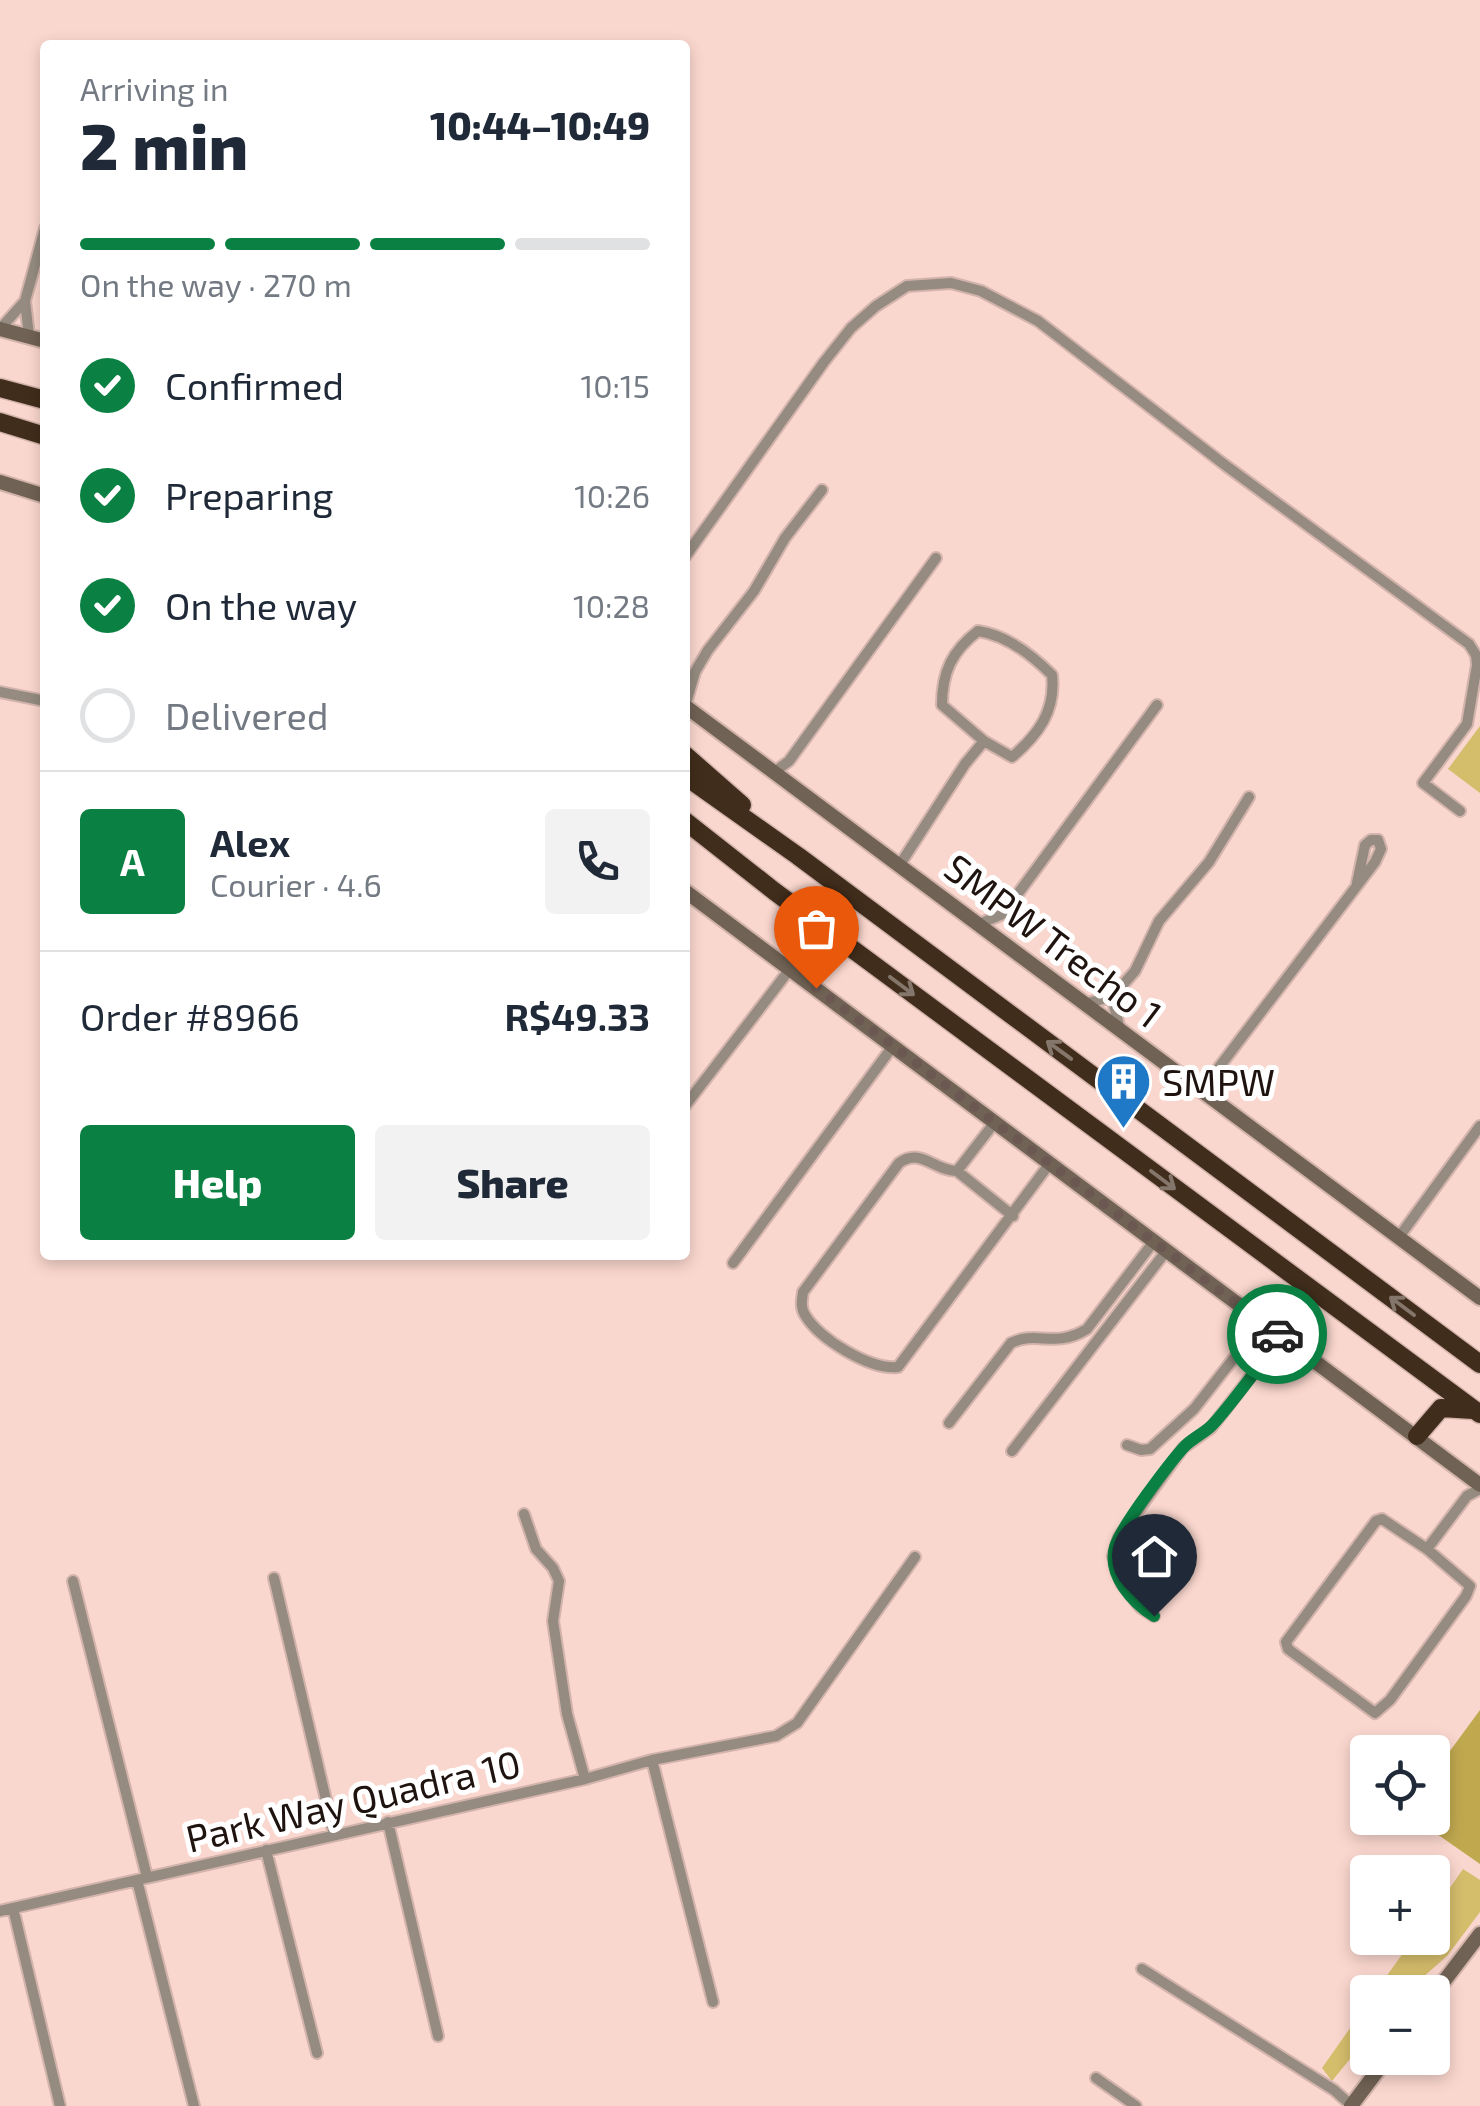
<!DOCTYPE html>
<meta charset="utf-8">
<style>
body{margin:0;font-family:"Exo 2",sans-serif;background:#f2f2f3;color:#1f2937;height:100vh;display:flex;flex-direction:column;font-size:38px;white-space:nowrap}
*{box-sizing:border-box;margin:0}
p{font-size:32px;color:#747a83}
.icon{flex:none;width:55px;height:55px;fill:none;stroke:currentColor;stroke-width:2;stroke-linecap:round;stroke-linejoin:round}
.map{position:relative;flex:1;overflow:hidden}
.sheet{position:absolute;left:40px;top:40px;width:650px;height:1220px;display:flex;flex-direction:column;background:#fff;border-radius:10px;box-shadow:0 5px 15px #0003}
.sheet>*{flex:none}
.fabs{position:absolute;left:1350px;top:1735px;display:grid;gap:20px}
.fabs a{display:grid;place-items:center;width:100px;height:100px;border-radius:10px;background:#fff;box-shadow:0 5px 15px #0003;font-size:50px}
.pin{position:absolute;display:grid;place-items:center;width:85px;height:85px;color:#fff;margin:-102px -42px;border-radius:50% 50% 50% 0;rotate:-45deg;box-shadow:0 0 10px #0007}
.pin .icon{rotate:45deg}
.courier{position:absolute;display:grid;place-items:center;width:100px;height:100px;margin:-50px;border:8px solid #0b8043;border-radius:50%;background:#fff;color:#222;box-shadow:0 2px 12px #0007}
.overview em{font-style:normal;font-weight:800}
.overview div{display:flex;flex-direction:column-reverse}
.overview{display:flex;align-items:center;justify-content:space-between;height:170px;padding:0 40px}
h1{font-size:65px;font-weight:800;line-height:75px}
.bar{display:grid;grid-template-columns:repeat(4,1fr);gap:15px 10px;align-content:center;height:120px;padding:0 40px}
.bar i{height:12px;border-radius:8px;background:#e0e1e3}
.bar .active{background:#0b8043}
.bar p{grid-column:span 4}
.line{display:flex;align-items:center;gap:25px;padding:0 40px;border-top:2px solid #e0e1e3}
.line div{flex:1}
.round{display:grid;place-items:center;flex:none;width:105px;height:105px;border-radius:10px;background:#f2f2f3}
ol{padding:0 40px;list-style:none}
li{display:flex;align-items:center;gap:30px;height:110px}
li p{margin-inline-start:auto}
li .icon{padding:10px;border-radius:50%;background:#0b8043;color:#fff;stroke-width:4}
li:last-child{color:#747a83}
li i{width:55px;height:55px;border:5px solid #e0e1e3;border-radius:50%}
.primary-button{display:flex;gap:20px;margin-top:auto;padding:20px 40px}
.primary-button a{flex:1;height:115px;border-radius:10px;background:#0b8043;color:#fff;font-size:40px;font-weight:800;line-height:115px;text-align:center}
.primary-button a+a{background:#f2f2f3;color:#1f2937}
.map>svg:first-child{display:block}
.green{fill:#d4bd6b}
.forest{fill:#c0a84f}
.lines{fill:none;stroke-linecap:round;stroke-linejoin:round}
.street-casing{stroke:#d3b4ac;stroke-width:14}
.secondary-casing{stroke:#d3b4ac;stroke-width:18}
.highway-casing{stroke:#d3b4ac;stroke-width:21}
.street{stroke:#958b81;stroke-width:10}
.secondary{stroke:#706254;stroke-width:14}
.highway{stroke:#412d1b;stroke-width:18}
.oneway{stroke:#84766b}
.done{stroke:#6c5852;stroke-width:10;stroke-dasharray:0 18}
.route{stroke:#0b8043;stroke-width:12}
.labels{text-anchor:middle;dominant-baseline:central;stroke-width:10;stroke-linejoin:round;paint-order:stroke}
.street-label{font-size:38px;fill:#1f1310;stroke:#fff}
.poi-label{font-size:38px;fill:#1f1310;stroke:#fff;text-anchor:start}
</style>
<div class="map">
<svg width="1480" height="2106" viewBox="0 0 1480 2106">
<rect width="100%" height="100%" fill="#fad7ce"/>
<!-- green -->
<path class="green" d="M1480,726V793L1448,769Z
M1463,1869L1480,1880V1912L1447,1956L1406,1992H1375L1414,1938H1432L1433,1912Z
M1367,2004V2038L1332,2081L1322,2068Z"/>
<!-- forest -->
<path class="forest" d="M1480,1710V1864L1414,1818H1432L1433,1774Z"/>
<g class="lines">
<defs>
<path id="street" d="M0,329L25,301
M29,336L25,301L45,228
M685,557L824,362L851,328L876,306L907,286L951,283L981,291L1038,321L1225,465L1469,644L1476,655L1477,665L1467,724L1423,783L1460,811
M0,692L45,701
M685,706L695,672L708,650L754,591L785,538L822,490
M773,773L789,761L936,558
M899,866L965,764L984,741L1012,757C1038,735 1056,711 1052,675C1032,655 1006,635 978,631C952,651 942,672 942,705L984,741
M979,924L1003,914L1157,705
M1112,997L1120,1030
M1087,1003L1112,997L1135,971L1159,921L1209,862L1249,797
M1201,1091L1375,862L1381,849L1378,840H1371L1365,845L1357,883
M685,1106L790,969
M995,1122L957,1171C934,1171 921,1147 899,1163L803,1292C802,1300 800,1307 805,1315C819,1339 870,1370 898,1367L1050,1163
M957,1171L1013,1216
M1399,1237L1480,1126
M733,1263L893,1046
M949,1423L1011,1343C1037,1330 1055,1349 1087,1329L1155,1240
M1127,1445L1141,1450L1150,1449L1194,1409L1262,1322
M1012,1451L1167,1250
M524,1514L536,1549L553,1568L559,1581L553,1621L567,1714L585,1779
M1382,1519L1427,1549L1470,1586L1466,1596L1390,1700L1375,1713L1288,1649L1286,1642L1376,1521Z
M1427,1549L1467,1496L1480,1489
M274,1578L334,1834
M73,1581L147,1877
M1154,1616L1140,1607L1122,1584L1113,1556L1119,1537L1183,1448L1211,1428L1281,1337
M652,1760L713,2002
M388,1822L438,2036
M266,1850L317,2053
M137,1880L194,2106
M13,1908L60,2106
M0,1911L585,1779L652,1760L776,1736L797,1723L915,1557
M1142,1969L1334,2090L1351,2105
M1096,2078L1136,2106"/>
<path id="secondary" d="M0,329L45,341
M0,482L45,496
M685,706L1480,1298
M685,891L1480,1485
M1432,1997L1480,1934
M1351,2106L1387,2058"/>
<path id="highway" d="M0,388L45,400
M0,422L45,436
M685,755L742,805
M685,776L798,856L1480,1364
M685,821L774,891L1480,1414
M1417,1436L1441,1408L1473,1410"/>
</defs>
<!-- street casing -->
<use href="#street" class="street-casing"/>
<!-- secondary casing -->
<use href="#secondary" class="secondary-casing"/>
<!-- highway casing -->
<use href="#highway" class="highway-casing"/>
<!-- street -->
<use href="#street" class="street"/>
<!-- secondary -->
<use href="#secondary" class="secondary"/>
<!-- highway -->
<use href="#highway" class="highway"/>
</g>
<!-- one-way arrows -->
<defs><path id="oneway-shaft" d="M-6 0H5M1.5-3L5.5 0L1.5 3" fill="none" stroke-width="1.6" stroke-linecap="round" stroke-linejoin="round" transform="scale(2.5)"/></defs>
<g class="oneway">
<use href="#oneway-shaft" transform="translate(902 986) rotate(37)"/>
<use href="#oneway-shaft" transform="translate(1059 1050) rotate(-144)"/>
<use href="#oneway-shaft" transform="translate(1163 1180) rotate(37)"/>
<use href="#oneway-shaft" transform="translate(1402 1306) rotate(-143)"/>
</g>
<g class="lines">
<!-- done -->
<path class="done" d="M816,988L1277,1334"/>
<!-- route -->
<path class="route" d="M1154,1616C1133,1603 1107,1575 1115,1547C1120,1528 1170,1462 1185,1446C1194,1437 1207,1432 1215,1422C1239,1395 1259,1365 1282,1337L1277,1334"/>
</g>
<!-- icons -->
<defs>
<symbol id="building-pin" viewBox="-11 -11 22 30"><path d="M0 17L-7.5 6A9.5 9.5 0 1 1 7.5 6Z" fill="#2079c6" stroke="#fff"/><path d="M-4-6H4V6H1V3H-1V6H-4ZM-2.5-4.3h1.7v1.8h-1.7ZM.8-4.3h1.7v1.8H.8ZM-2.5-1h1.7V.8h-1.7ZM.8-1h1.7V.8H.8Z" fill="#fff"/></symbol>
</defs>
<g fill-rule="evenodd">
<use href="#building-pin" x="1092" y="1050" width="63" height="86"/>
</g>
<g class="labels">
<!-- street labels -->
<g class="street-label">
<text transform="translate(1054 940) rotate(37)">SMPW Trecho 1</text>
<text transform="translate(353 1800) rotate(-13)">Park Way Quadra 10</text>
</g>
<!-- poi labels -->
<g class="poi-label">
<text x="1162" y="1081">SMPW</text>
</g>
</g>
</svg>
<div class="fabs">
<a><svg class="icon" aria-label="locate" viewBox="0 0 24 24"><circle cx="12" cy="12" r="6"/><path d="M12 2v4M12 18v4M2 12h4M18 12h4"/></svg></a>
<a>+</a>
<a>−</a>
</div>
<div class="pin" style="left:816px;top:988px;background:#ea580c"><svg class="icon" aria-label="bag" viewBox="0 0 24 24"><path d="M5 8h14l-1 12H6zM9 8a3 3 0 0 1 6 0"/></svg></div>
<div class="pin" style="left:1154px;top:1616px;background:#1f2937"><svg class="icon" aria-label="home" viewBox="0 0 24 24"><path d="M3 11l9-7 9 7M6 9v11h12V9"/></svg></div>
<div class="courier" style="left:1277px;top:1334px"><svg class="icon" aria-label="car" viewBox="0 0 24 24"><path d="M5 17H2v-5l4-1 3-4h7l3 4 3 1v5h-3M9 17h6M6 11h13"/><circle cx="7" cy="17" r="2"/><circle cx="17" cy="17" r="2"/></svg></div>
<section class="sheet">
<div class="overview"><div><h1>2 min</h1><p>Arriving in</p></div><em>10:44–10:49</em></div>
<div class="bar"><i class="active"></i><i class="active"></i><i class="active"></i><i></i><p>On the way · 270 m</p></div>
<ol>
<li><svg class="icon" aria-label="check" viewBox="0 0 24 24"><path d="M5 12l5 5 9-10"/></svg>Confirmed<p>10:15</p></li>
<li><svg class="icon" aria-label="check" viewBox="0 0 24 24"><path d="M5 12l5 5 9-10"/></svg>Preparing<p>10:26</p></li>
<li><svg class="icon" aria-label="check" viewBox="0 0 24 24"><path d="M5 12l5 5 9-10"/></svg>On the way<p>10:28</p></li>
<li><i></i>Delivered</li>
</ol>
<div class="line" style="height:180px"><b class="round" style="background:#0b8043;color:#fff">A</b><div><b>Alex</b><p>Courier · 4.6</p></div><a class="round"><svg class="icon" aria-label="phone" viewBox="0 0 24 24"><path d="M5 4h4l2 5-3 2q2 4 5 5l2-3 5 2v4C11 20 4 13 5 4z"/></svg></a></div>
<div class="line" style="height:130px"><div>Order #8966</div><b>R$49.33</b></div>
<div class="primary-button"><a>Help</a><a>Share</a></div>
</section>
</div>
